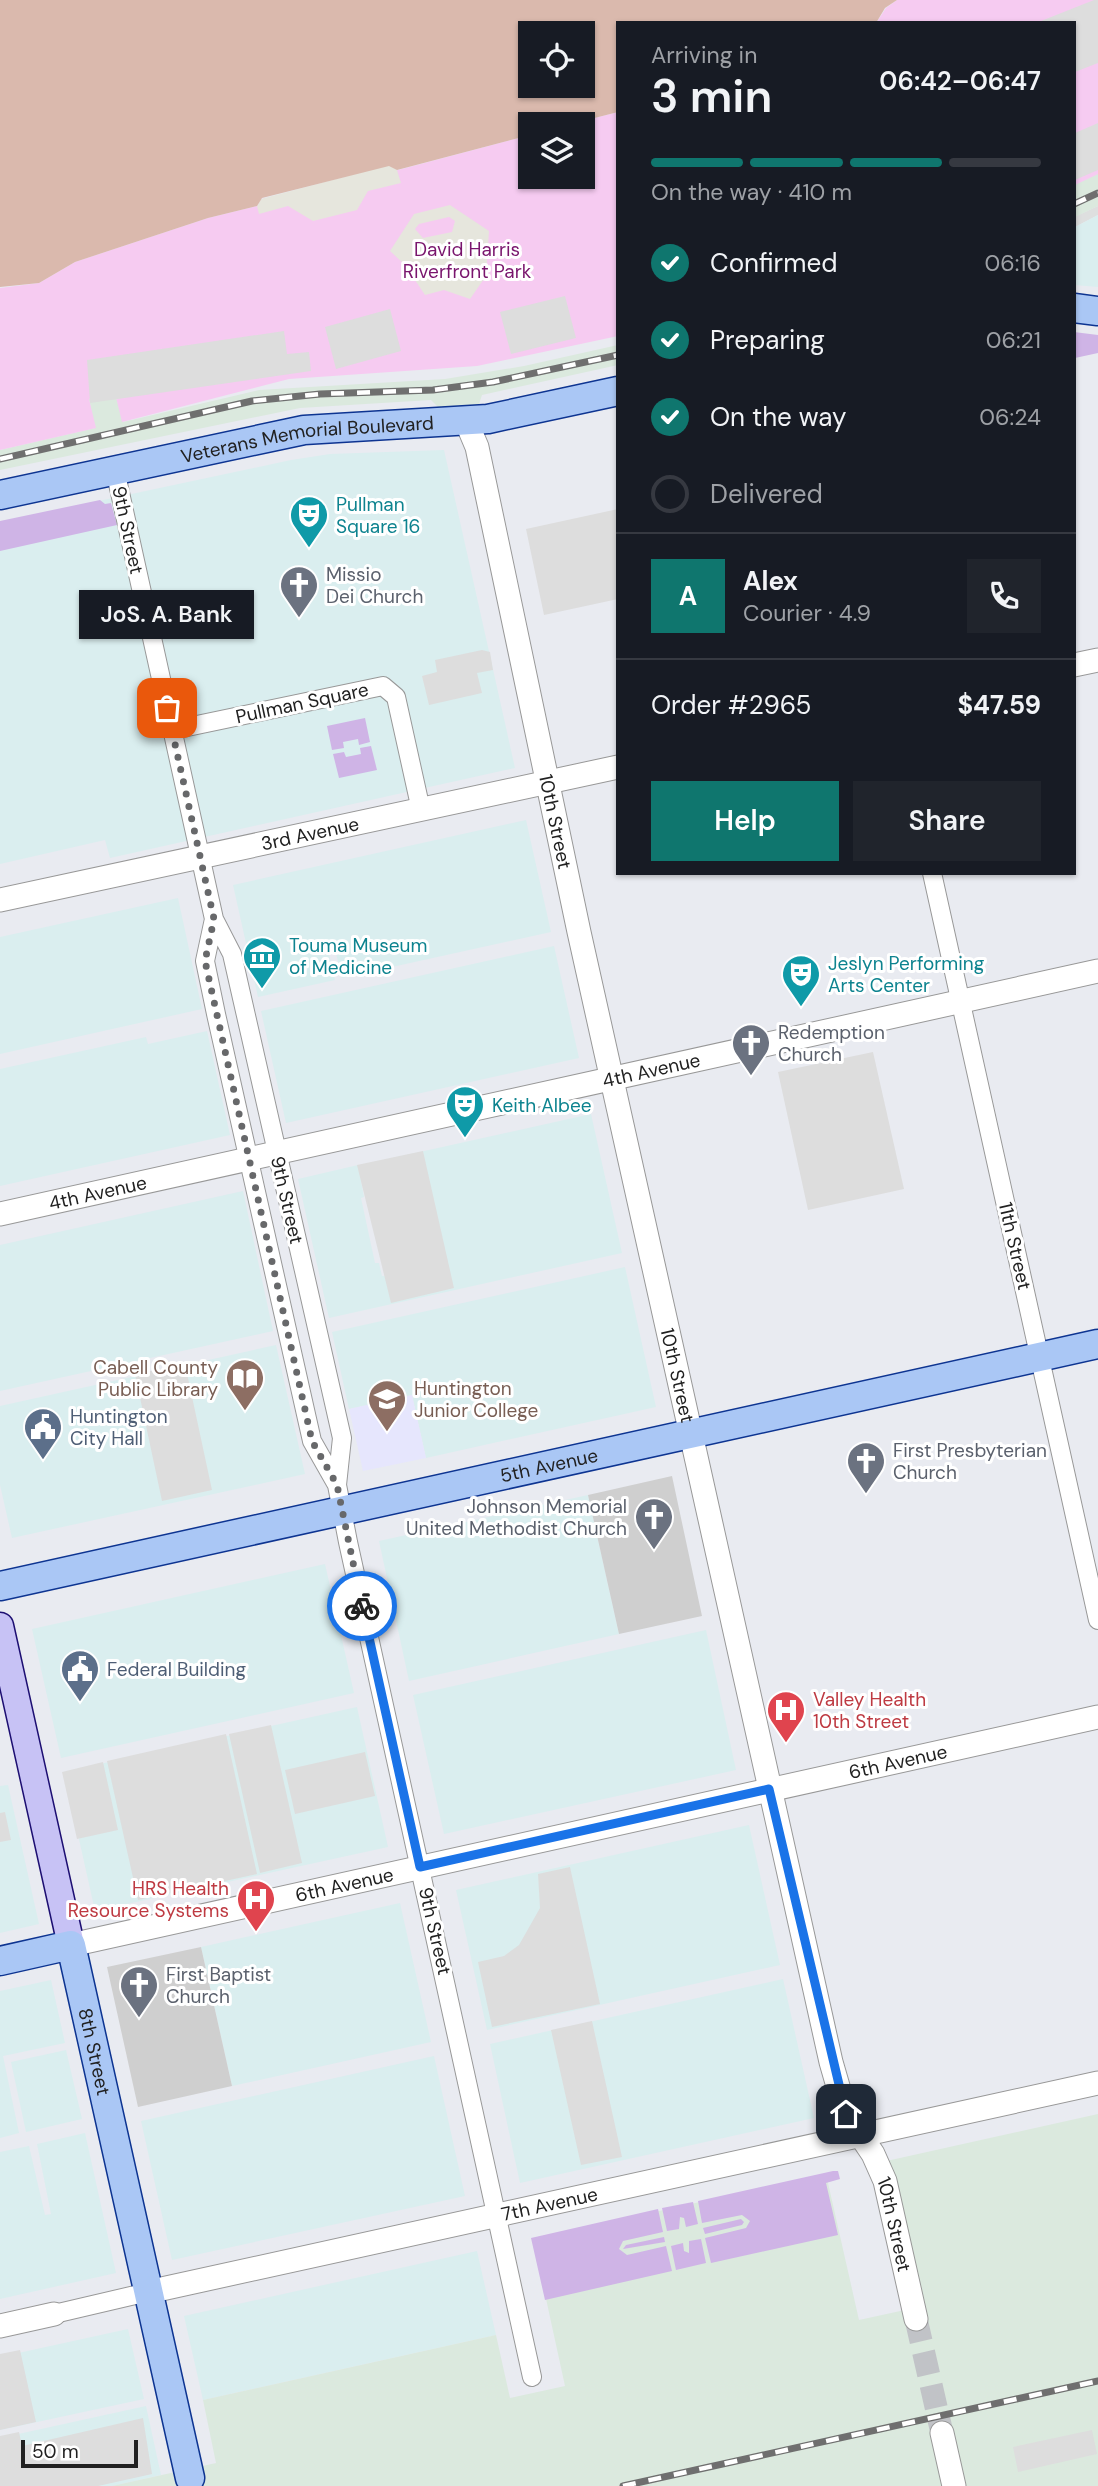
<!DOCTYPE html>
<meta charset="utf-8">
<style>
body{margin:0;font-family:"DM Sans",sans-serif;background:#20242c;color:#f1f3f6;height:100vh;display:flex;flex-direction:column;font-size:26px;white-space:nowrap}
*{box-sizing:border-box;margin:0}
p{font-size:23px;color:#9ea1a6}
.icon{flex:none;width:38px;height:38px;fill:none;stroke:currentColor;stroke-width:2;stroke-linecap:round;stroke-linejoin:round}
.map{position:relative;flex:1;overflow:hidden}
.details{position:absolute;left:616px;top:21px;width:460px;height:854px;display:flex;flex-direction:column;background:#171b24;border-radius:0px;box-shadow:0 2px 5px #0004}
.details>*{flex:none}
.tools{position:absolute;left:518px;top:21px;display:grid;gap:14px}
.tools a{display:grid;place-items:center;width:77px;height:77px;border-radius:0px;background:#171b24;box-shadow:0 2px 5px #0004;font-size:35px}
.scale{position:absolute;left:21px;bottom:18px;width:117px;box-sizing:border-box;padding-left:7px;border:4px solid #212121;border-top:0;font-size:19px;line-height:24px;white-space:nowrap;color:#212121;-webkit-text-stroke:5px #fff;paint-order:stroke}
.pin{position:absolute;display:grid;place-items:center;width:60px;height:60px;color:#fff;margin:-30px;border-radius:14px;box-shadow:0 4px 10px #0006}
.courier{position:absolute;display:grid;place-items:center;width:70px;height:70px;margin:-35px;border:5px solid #1a73e8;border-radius:50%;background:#fff;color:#222;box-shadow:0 2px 9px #0007}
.bubble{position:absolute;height:49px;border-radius:0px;background:#171b24;box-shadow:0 2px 5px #0004;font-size:23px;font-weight:600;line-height:49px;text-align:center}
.overview em{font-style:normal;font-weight:600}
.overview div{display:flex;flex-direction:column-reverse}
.overview{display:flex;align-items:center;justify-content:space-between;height:119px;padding:0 35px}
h1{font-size:46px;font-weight:600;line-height:52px}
.bar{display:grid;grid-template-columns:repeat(4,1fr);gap:10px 7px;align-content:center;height:84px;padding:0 35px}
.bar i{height:9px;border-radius:5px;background:#363941}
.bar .selected{background:#0f766e}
.bar p{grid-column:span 4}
.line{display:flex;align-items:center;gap:18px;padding:0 35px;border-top:2px solid #363941}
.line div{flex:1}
.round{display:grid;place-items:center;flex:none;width:74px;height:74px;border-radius:0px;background:#20242c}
ol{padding:0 35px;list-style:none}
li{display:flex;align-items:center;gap:21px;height:77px}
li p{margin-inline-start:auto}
li .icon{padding:7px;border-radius:50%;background:#0f766e;color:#fff;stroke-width:4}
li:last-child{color:#9ea1a6}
li i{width:38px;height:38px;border:4px solid #363941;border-radius:50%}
.button{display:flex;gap:14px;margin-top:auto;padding:14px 35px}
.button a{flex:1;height:80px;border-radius:0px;background:#0f766e;color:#fff;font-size:28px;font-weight:600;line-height:80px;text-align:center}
.button a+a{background:#20242c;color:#f1f3f6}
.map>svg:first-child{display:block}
.residential{fill:#dedfdf}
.commercial{fill:#daeeef}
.industrial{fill:#dbe9de}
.education{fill:#e6e6fd}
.religious{fill:#cfcfcf}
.grass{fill:#cfb4e6}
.park{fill:#f6cbf1}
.parking{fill:#ddd}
.plaza{fill:#e6e6dd;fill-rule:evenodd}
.water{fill:#dab9ad;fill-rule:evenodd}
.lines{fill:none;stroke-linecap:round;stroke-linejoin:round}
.tertiary-tunnel{stroke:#c1c3c7;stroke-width:23;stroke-dasharray:23 11;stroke-linecap:butt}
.minor-casing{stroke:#989898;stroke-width:20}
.tertiary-casing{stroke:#989898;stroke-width:25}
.secondary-casing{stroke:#1d0f72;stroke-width:29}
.primary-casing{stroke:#0d3491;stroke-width:31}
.minor{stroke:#fff;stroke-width:18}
.tertiary{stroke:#fff;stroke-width:23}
.secondary{stroke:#c7c2f5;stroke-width:26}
.primary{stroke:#aac7f5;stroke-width:28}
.rail-casing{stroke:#6f6f6f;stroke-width:7}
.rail{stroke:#fff;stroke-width:4.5;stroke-dasharray:13;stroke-linecap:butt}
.done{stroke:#67686a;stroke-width:7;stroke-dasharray:0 12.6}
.route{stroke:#1a73e8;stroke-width:9}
.labels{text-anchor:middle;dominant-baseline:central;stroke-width:6;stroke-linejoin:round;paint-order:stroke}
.park-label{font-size:19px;fill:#79156d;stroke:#fff}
.street-label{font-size:19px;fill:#212121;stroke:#fff}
.culture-label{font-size:19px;fill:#0d838f;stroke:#fff;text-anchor:start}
.worship-label{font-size:19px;fill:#5b616d;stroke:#fff;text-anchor:start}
.education-label{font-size:19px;fill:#785e54;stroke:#fff;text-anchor:end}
.service-label{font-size:19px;fill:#4e5e75;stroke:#fff;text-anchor:start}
.health-label{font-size:19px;fill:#be3a42;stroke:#fff;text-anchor:start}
</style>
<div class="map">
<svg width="1098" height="2486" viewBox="0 0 1098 2486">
<rect width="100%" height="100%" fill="#e9ebf1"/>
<!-- residential -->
<path class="residential" d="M1098,206V215L1075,227L1074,217Z"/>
<!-- commercial -->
<path class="commercial" d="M1098,215V287L1075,285V227Z
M444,450L515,768L110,858L105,840L0,864V522L291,460L330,454Z
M526,820L551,932L342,978L335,949L328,950L335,980L258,997L233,885Z
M178,898L202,1009L0,1054V937Z
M554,946L579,1058L286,1123L261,1011Z
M207,1031L230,1135L0,1186V1069L146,1037L148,1044Z
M591,1114L622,1253L329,1318L298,1179L358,1165L364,1197L361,1198L375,1263H379L382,1276H385L361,1165Z
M243,1191L273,1331L0,1391V1245Z
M625,1267L656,1407L426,1458L412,1395L349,1409L332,1332Z
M276,1345L305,1474L12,1538L0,1485V1406Z
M588,1495L619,1634L409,1681L379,1541Z
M325,1564L354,1693L61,1758L32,1629Z
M706,1630L736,1770L444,1834L413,1695Z
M357,1707L388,1847L95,1911L64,1772Z
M8,1785L39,1924L0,1933V1786Z
M749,1825L780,1965L487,2030L456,1890Z
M400,1903L431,2042L232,2086L201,1947Z
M783,1979L814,2118L520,2183L490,2044Z
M51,1980L65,2043L3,2056L19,2133L0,2138V1991Z
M66,2050L82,2119L26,2132L11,2062Z
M434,2056L465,2196L172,2260L141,2121Z
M85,2133L116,2273L0,2299V2152L29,2146L45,2215L51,2214L37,2144Z
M477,2251L496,2335L203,2400L184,2316Z
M128,2329L144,2399L0,2430V2357Z
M146,2406L161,2475L112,2486H0V2438Z"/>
<!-- industrial -->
<path class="industrial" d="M1098,173V206L1075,217L1074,185Z
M618,345V365L482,395L478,407L442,411L431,400L300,408L0,470V450L95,428L89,399L115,393L123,422L259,390L445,379L524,366Z
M1098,2114V2486H112L216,2463L203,2400L496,2335L510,2398L565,2386L533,2239L826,2174L859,2320L914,2308L882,2162Z"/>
<!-- education -->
<path class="education" d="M412,1395L426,1458L363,1471L349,1409Z"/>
<!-- religious -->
<path class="religious" d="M672,1476L702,1616L619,1634L588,1495Z
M201,1947L232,2086L138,2107L107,1967Z"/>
<!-- grass -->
<path class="grass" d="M1074,332L1098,335V353L1075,358Z
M100,500L105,504L111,503L117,525L0,551V521Z
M365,718L370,742L359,745L358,739L343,742L344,748L332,750L327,726Z
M371,746L377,770L339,778L333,754L344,752L346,757L361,754L360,748Z
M833,2171H838L840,2179L826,2183L838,2235L711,2263L705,2238L746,2228L750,2221L742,2215L702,2223L698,2201Z
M693,2202L698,2224L686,2227L684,2218L680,2217L679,2229L667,2231L662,2208Z
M658,2209L663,2232L623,2241L619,2249L627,2255L666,2246L672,2271L545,2300L531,2238Z
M741,2219L744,2222L742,2225L705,2234L703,2228Z
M664,2237L665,2242L623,2249L626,2245Z
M701,2239L706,2263L676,2270L671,2246L683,2243L684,2251L689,2253V2241Z"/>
<!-- park -->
<path class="park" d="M897,0H1098V174L1075,185L1074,23H876L886,8Z
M618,112V336L477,366L289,379L122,422L115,393L89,399L96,428L0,450V288L39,283L75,262L208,218L257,206L261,199L398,170L530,135V177H583V124H571Z"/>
<!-- parking -->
<path class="parking" d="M1094,0H1098V63L1075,72L1074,23H1036Z
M1098,123V170L1075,180V133Z
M565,296L576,338L511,354L500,312Z
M390,309L401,351L336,369L325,327Z
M284,331L287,354L309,352L311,371L90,403L87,360Z
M618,509V599L544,615L526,529Z
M482,650L490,652L493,670L477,673L482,693L429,705L422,676L437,672L435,660Z
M873,1052L904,1189L808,1210L778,1072Z
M423,1151L454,1288L391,1303L357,1165Z
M185,1364L212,1490L162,1501L135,1374Z
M271,1725L302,1863L260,1873L229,1734Z
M226,1734L257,1874L138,1900L107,1761Z
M365,1752L375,1796L295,1814L285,1770Z
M103,1762L118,1830L77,1839L62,1772Z
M5,1812L11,1840L0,1842V1813Z
M570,1867L600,2004L492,2027L478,1962L504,1956L519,1945L540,1908L538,1874Z
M592,2021L622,2157L581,2165L551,2030Z
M20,2350L36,2422L0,2430V2354Z
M143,2418L152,2474L98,2486H0V2436L19,2432L22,2446Z
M1092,2430L1097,2454L1018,2472L1013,2447Z"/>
<!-- plaza -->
<path class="plaza" d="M389,165L397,170L401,183L368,191L357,210L313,221L288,206L259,214L257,206L261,199Z
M450,205L489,231L486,276L470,299L444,290L425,295L405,265L390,251L414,214ZM449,217L455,221L452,232L423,238L415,229L419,224Z"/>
<!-- water -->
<path class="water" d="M0,0H897L885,8L876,23H618V112L571,124H530V135L397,170L389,166L262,198L257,206L208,218L75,262L39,283L0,287ZM530,33H583V86H530Z"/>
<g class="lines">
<!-- tertiary-tunnel -->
<path class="tertiary-tunnel" d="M916,2319L942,2433"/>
<defs>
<path id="minor" d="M115,470L214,919L232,954L342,1438L337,1485L348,1542L532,2377
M173,730L383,686L396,697L421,810
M932,873L1098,1620
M214,919L205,961L216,1014L312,1441L337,1485
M54,2314L148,2292"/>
<g id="tertiary">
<path id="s1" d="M466,421L477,447L579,932L831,2062L846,2114L873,2154L885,2181L916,2319"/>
<path d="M1074,665L1098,660"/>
<path id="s2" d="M0,900L618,767"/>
<path id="s3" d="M0,1214L1098,971"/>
<path id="s4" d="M71,1945L1098,1717"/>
<path id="s5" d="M148,2292L1098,2083"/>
<path d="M0,2326L54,2314"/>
<path d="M942,2433L954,2486"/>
</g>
<path id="secondary" d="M0,1626L71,1945"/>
<g id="primary">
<path d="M1074,308L1098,311"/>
<path id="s6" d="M0,495L304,430L488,419L618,391"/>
<path id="s7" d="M0,1586L1098,1344"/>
<path id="s8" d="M0,1961L71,1945L190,2478"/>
</g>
</defs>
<!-- minor casing -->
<use href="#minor" class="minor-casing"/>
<!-- tertiary casing -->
<use href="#tertiary" class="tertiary-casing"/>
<!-- secondary casing -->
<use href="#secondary" class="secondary-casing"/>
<!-- primary casing -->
<use href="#primary" class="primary-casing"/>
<!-- minor -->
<use href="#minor" class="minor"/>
<!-- tertiary -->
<use href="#tertiary" class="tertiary"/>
<!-- secondary -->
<use href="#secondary" class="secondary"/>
<!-- primary -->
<use href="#primary" class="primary"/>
<defs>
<path id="rail" d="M1074,204L1098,193
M0,459L252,401L320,394L433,390L493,382L618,355
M623,2486L1098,2381"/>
</defs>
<!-- rail casing -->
<use href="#rail" class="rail-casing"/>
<!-- rail -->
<use href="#rail" class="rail"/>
</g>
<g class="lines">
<!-- done -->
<path class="done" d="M167,708L214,919L205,961L211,988L312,1441L337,1485L362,1606"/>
<!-- route -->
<path class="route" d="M362,1606L420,1867L769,1789L846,2114"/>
</g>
<!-- icons -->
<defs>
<symbol id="theatre-pin" viewBox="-11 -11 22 30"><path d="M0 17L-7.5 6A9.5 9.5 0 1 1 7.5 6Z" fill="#0f9aa8" stroke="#fff"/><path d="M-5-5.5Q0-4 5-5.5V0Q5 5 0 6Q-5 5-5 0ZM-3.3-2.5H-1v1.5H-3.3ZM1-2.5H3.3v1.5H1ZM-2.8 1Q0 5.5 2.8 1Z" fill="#fff"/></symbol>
<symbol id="church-pin" viewBox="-11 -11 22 30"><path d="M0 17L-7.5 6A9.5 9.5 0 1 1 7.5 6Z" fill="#6b7280" stroke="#fff"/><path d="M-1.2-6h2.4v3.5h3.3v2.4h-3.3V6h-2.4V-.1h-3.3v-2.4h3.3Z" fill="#fff"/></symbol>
<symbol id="museum-pin" viewBox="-11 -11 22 30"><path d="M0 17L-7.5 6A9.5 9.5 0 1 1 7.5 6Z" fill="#0f9aa8" stroke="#fff"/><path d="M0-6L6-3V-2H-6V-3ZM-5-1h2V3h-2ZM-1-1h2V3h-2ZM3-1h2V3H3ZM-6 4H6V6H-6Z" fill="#fff"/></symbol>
<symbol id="library-pin" viewBox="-11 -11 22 30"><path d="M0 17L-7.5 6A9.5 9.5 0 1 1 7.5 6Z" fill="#8d6e63" stroke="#fff"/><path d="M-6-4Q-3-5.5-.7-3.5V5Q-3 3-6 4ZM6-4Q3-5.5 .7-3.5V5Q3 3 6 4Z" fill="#fff"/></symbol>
<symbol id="university-pin" viewBox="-11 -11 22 30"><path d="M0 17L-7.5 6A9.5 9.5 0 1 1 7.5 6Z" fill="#8d6e63" stroke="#fff"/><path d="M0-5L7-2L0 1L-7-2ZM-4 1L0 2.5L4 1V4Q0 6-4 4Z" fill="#fff"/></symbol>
<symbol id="civic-pin" viewBox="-11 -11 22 30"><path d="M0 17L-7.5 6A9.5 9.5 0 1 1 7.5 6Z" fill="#5c6f8a" stroke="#fff"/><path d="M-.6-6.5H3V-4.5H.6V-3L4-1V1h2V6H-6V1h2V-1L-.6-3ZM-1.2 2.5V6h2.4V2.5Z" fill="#fff"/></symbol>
<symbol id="hospital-pin" viewBox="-11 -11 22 30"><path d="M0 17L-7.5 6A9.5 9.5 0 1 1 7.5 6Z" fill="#e0444e" stroke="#fff"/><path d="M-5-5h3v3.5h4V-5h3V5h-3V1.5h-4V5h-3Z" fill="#fff"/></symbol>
</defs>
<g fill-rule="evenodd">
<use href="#theatre-pin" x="287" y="493" width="44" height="60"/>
<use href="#church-pin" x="277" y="563" width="44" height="60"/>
<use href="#museum-pin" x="240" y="934" width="44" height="60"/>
<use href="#theatre-pin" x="779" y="952" width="44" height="60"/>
<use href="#church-pin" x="729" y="1021" width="44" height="60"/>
<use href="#theatre-pin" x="443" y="1083" width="44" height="60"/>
<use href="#library-pin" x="223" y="1356" width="44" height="60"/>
<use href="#university-pin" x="365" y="1377" width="44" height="60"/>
<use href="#civic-pin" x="21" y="1405" width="44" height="60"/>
<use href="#church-pin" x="844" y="1439" width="44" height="60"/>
<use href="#church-pin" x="632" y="1495" width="44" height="60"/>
<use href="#civic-pin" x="58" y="1647" width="44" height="60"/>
<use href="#hospital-pin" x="764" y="1688" width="44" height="60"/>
<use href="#hospital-pin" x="234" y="1877" width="44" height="60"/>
<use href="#church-pin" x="117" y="1963" width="44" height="60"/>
</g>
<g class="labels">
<!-- park labels -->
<g class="park-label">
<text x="467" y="249">David Harris<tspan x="467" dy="22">Riverfront Park</tspan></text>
</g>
<!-- street labels -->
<g class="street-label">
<text stroke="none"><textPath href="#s6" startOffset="313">Veterans Memorial Boulevard</textPath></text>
<text transform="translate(128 530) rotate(78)">9th Street</text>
<text transform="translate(302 703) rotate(-12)">Pullman Square</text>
<text stroke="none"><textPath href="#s1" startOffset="411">10th Street</textPath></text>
<text stroke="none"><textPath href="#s2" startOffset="317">3rd Avenue</textPath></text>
<text stroke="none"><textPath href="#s3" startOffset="667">4th Avenue</textPath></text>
<text stroke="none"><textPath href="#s3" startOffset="100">4th Avenue</textPath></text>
<text transform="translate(287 1200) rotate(77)">9th Street</text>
<text transform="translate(1015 1246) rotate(77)">11th Street</text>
<text stroke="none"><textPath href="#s1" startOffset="978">10th Street</textPath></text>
<text stroke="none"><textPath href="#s7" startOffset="562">5th Avenue</textPath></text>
<text stroke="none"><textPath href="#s4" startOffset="847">6th Avenue</textPath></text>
<text stroke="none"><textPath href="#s4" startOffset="280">6th Avenue</textPath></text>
<text transform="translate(435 1931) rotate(77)">9th Street</text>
<text stroke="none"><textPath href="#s8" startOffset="182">8th Street</textPath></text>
<text stroke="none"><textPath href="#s5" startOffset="411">7th Avenue</textPath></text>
<text stroke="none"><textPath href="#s1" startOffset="1858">10th Street</textPath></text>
</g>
<!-- culture labels -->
<g class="culture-label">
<text x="336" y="504">Pullman<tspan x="336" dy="22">Square 16</tspan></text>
<text x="289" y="945">Touma Museum<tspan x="289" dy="22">of Medicine</tspan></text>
<text x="828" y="963">Jeslyn Performing<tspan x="828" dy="22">Arts Center</tspan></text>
<text x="492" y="1105">Keith Albee</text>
</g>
<!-- worship labels -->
<g class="worship-label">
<text x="326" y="574">Missio<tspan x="326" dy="22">Dei Church</tspan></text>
<text x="778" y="1032">Redemption<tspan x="778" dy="22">Church</tspan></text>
<text x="893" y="1450">First Presbyterian<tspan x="893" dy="22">Church</tspan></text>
<text x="627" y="1506" text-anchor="end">Johnson Memorial<tspan x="627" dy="22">United Methodist Church</tspan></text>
<text x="166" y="1974">First Baptist<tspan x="166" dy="22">Church</tspan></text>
</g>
<!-- education labels -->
<g class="education-label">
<text x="218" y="1367">Cabell County<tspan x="218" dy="22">Public Library</tspan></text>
<text x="414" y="1388" text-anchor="start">Huntington<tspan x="414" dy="22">Junior College</tspan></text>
</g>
<!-- service labels -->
<g class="service-label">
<text x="70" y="1416">Huntington<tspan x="70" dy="22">City Hall</tspan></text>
<text x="107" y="1669">Federal Building</text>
</g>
<!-- health labels -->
<g class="health-label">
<text x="813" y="1699">Valley Health<tspan x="813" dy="22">10th Street</tspan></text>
<text x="229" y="1888" text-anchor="end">HRS Health<tspan x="229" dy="22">Resource Systems</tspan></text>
</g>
</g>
</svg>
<div class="tools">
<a><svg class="icon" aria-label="locate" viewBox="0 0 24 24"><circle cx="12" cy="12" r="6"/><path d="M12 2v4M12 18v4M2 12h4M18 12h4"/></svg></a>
<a><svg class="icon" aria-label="layers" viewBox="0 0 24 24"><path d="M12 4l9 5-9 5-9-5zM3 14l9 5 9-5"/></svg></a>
</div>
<div class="scale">50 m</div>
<div class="pin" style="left:167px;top:708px;background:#ea580c"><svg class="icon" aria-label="bag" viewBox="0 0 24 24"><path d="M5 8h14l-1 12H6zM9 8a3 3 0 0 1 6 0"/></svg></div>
<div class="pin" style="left:846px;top:2114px;background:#1f2937"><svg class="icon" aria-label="home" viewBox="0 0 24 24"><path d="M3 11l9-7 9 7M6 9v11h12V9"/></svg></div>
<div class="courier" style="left:362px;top:1606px"><svg class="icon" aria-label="bike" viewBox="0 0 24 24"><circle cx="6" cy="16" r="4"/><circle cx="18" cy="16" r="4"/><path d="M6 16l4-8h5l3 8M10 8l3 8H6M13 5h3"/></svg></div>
<div class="bubble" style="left:79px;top:590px;width:175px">JoS. A. Bank</div>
<section class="details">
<div class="overview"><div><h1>3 min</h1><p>Arriving in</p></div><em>06:42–06:47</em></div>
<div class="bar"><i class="selected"></i><i class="selected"></i><i class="selected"></i><i></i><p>On the way · 410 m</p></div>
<ol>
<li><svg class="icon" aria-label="check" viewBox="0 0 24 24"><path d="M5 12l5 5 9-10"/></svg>Confirmed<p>06:16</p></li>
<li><svg class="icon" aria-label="check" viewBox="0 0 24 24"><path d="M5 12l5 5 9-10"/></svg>Preparing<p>06:21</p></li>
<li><svg class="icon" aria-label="check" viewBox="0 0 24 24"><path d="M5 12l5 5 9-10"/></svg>On the way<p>06:24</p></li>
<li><i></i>Delivered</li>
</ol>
<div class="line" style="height:126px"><b class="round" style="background:#0f766e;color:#fff">A</b><div><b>Alex</b><p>Courier · 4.9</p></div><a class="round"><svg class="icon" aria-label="phone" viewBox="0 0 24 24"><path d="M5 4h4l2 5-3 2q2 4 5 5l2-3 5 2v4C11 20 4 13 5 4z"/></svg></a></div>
<div class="line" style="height:91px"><div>Order #2965</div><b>$47.59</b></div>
<div class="button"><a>Help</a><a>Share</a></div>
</section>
</div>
